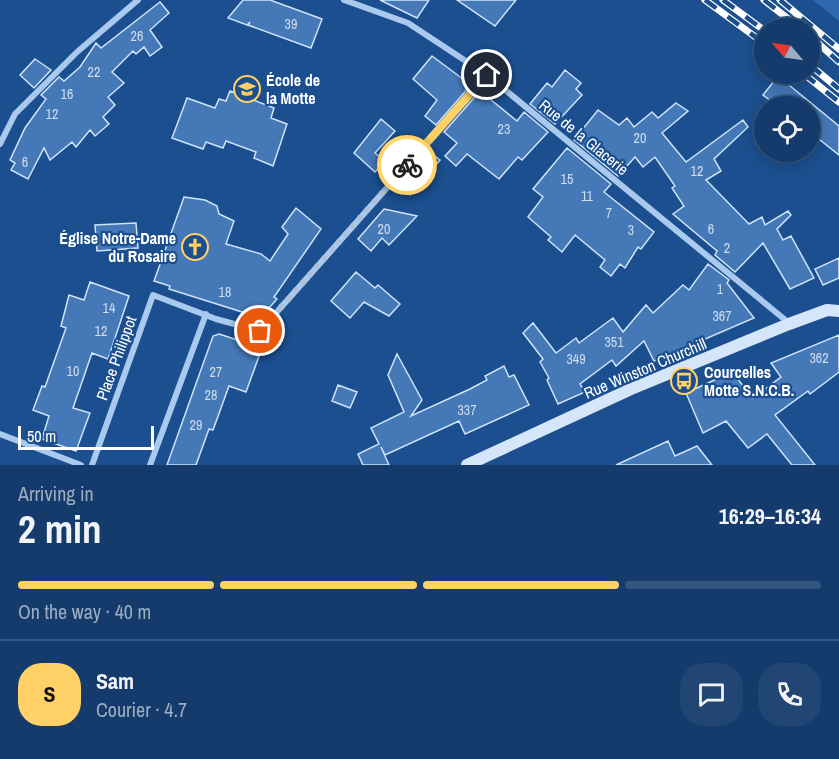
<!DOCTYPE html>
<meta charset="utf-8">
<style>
body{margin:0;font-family:"Archivo Narrow",sans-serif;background:#214673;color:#f1f3f6;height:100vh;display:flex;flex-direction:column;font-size:22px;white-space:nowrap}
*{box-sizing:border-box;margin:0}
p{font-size:20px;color:#9dadc1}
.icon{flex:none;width:33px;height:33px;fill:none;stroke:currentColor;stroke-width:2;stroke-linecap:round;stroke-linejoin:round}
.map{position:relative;height:465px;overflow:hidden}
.details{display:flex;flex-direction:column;background:#143b6b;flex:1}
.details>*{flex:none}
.needle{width:39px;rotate:299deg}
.tools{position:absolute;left:754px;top:18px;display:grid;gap:12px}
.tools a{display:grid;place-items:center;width:66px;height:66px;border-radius:50%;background:#143b6b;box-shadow:0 3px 15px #0003,0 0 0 2px #33557e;font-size:30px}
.scale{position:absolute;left:18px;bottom:15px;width:136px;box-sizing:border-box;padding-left:6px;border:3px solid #fff;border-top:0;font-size:16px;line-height:21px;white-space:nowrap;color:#fff;-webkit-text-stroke:4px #1b4f8f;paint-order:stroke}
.pin{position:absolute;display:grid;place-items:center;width:51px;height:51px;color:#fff;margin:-26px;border:3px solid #fff;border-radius:50%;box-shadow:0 2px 6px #0007}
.courier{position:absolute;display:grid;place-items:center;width:60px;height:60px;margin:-30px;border:4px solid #ffd166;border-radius:50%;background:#fff;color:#222;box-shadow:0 2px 8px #0007}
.head em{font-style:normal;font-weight:800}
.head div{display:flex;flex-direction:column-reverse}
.head{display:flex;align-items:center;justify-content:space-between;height:102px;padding:0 18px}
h1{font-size:39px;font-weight:800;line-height:45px}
.bar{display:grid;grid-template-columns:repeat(4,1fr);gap:9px 6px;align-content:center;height:72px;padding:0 18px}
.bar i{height:8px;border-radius:4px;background:#33557e}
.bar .active{background:#ffd166}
.bar p{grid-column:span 4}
.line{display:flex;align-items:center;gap:15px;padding:0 18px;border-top:2px solid #33557e}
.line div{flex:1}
.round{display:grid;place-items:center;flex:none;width:63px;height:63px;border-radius:24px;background:#214673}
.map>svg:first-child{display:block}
.green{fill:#2e69ad}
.building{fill:#4478b7;stroke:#cfe3fa;stroke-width:1.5}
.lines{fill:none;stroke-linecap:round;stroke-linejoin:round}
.minor{stroke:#a9c9ee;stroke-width:6}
.secondary{stroke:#d6e6fa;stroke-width:12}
.rail-casing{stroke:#fff;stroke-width:7}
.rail{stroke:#1b4f8f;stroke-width:4.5;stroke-dasharray:14;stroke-linecap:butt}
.done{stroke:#afc1d8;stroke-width:6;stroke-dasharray:0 10.8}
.route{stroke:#ffd166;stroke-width:8}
.labels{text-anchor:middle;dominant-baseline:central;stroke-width:4.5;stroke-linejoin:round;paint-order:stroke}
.number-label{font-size:14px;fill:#d0dded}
.poi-label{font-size:16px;font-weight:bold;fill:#fff;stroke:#1b4f8f;text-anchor:start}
.street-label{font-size:16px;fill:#fff;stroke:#1b4f8f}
</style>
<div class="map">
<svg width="839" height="465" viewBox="0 0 839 465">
<rect width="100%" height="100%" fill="#1b4f8f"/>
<!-- green -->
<path class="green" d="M813,0H839V21Z"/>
<!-- building -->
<path class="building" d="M243,0H270L322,19L311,48L248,25L250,22L247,25L228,18Z
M380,0H429L417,18Z
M457,0H516L495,26Z
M160,2L169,13L150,30L162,47L150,56L144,47L136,54L133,51L112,72L124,83L108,97L115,105L103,117L109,124L95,136L90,130L76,147L72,142L50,160L44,148L28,179L11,170L15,163L10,160L25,128L46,99L41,95L59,77L64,81L80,67L96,43L101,48Z
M432,56L471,85L436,125L425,116L437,100L413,79Z
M35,59L51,70L34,88L20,75Z
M565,70L581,83L576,89L582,95L555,124L530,104L547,83L552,87Z
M778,76L839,126V155L810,132V106H778L763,95Z
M230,91L274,108L271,118L287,124L273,166L254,158L256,152L226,141L223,148L206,142L203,149L172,138L187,98L215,108L219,99L226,101Z
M480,91L517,121L524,112L548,132L522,160L518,157L499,179L467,154L456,166L445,156L457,143L444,132Z
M676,103L688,111L662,133L686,162L743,120L748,127L714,159L721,171L706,180L749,224L762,217L765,225L788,211L791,215L777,229L783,240L791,236L814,278L790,289L763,243L735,272L715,255L717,251L673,214L684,206L672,188L675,186L655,157L643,167L635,157L618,176L574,140L598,110L619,125L627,118L634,127L652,112L658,118Z
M381,119L395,131L375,153L385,161L375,172L354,153Z
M567,148L611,184L604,192L654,232L641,249L638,247L625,268L620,264L611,276L600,267L605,260L575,235L562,252L548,240L551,237L528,217L543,197L533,189Z
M430,152L440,160L410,195L400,186Z
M184,197L205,200L217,206L219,214L234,221L226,244L261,254L270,261L288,234L282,227L296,208L321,229L274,297L277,299L262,316L258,317L169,289L170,286L154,281Z
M384,209L417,216L389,245L382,238L371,251L358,239Z
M136,223L138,248L97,251L95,225Z
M839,258V278L823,285L815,269Z
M708,264L729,280L727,283L754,318L654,361L644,341L616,366L612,360L580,384L585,392L558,404L547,380L549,378L540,362L543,359L523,333L533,323L556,353L576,338L579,343L613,318L623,332L646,305L653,313L683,285L689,290Z
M356,272L375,288L378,285L400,304L389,316L364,302L350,318L331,301Z
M90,282L129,296L108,359L92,353L73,408L90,413L76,451L42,439L49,416L33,410L42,386L45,387L66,328L61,326L69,295L84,300Z
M219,334L262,348L246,392L229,386L213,430L209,429L196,465H167L213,336Z
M839,335V372L810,394L808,391L775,415L815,465H792L767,434L748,448L726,421L703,433L686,393L732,372L753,398L781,377L771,363Z
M397,354L422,400L411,416L470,389L487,380L485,376L504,366L509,377L514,375L529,405L465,434L459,421L385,455L381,447L389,465H363L358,454L379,444L371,428L404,412L388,375Z
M338,385L357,392L350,408L332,401Z
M668,441L675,456L697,446L712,465H616Z"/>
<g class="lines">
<!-- minor -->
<path class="minor" d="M344,0L408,23L487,75L789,323
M0,144L15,114L77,52L138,0
M0,434L81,465
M92,465L153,295L216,319L260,331L487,75
M150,465L206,314"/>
<!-- secondary -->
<path class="secondary" d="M467,465L631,389L789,324L827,310L839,311"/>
<defs>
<path id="rail" d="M705,0L765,44
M723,0L765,31
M764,0L800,28
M780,0L839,49
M810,36L839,62
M810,65L839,89
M804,74L839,102"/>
</defs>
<!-- rail casing -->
<use href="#rail" class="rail-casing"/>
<!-- rail -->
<use href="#rail" class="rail"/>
</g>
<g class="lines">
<!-- done -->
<path class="done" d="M260,331L407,165"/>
<!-- route -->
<path class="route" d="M407,165L487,75"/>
</g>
<!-- icons -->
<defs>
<symbol id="school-ring" viewBox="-11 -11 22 22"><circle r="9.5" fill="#1b4f8f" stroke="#ffd166" stroke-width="1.5"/><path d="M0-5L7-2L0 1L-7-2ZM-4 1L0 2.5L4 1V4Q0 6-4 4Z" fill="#ffd166"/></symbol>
<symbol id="church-ring" viewBox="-11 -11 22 22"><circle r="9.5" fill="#1b4f8f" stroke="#ffd166" stroke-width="1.5"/><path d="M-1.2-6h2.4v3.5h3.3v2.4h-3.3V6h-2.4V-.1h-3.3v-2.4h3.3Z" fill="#ffd166"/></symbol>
<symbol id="bus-ring" viewBox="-11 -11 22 22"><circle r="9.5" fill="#1b4f8f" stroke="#ffd166" stroke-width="1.5"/><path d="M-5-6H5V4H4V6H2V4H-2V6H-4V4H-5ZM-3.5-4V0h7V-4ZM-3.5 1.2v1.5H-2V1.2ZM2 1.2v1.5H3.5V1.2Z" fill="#ffd166"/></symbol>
</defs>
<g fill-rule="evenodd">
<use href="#school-ring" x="232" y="74" width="30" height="30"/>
<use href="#church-ring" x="180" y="232" width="30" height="30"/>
<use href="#bus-ring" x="669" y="366" width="30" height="30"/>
</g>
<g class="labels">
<!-- number labels -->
<g class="number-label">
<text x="291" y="24">39</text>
<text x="137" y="36">26</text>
<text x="94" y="72">22</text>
<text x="67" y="94">16</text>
<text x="52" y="114">12</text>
<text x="504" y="129">23</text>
<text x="640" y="138">20</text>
<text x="25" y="162">6</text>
<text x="697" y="171">12</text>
<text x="567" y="179">15</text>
<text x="587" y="196">11</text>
<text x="609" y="213">7</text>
<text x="384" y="229">20</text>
<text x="711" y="229">6</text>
<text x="631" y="230">3</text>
<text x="727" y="248">2</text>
<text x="720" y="289">1</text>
<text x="225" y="292">18</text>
<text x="109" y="308">14</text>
<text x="722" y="316">367</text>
<text x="101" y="331">12</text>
<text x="614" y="342">351</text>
<text x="819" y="358">362</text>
<text x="576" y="359">349</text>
<text x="73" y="371">10</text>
<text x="216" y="372">27</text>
<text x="211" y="395">28</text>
<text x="467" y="410">337</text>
<text x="196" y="425">29</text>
</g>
<!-- poi labels -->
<g class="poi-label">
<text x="266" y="80">École de<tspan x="266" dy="18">la Motte</tspan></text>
<text x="176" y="238" text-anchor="end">Église Notre-Dame<tspan x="176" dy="18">du Rosaire</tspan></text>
<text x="704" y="372">Courcelles<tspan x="704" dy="18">Motte S.N.C.B.</tspan></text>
</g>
<!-- street labels -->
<g class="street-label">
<text transform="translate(584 137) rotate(39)">Rue de la Glacerie</text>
<text transform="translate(116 358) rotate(-70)">Place Philippot</text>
<text transform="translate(645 368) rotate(-23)">Rue Winston Churchill</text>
</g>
</g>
</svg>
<div class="tools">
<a><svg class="needle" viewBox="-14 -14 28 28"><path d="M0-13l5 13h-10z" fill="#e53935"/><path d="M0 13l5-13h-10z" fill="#9dadc1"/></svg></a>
<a><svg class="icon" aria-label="locate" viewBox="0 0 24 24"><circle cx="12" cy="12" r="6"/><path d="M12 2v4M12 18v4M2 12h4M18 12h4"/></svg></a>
</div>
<div class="scale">50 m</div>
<div class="pin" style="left:260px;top:331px;background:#ea580c"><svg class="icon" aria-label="bag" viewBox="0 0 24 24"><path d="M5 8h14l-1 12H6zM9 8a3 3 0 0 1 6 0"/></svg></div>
<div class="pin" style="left:487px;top:75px;background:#1f2937"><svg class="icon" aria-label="home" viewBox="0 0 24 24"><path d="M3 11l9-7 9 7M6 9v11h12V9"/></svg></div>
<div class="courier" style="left:407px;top:165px"><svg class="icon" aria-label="bike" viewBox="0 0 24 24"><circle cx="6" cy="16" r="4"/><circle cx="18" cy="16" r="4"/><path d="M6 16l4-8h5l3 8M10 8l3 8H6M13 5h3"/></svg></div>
</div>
<section class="details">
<div class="head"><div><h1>2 min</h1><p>Arriving in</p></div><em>16:29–16:34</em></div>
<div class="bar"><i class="active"></i><i class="active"></i><i class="active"></i><i></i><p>On the way · 40 m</p></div>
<div class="line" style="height:108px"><b class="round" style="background:#ffd166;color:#111">S</b><div><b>Sam</b><p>Courier · 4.7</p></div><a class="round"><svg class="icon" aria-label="chat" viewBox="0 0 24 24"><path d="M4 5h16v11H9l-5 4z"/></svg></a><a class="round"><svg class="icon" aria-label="phone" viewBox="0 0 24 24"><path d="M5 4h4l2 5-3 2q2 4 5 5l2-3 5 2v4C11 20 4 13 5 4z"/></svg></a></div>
</section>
